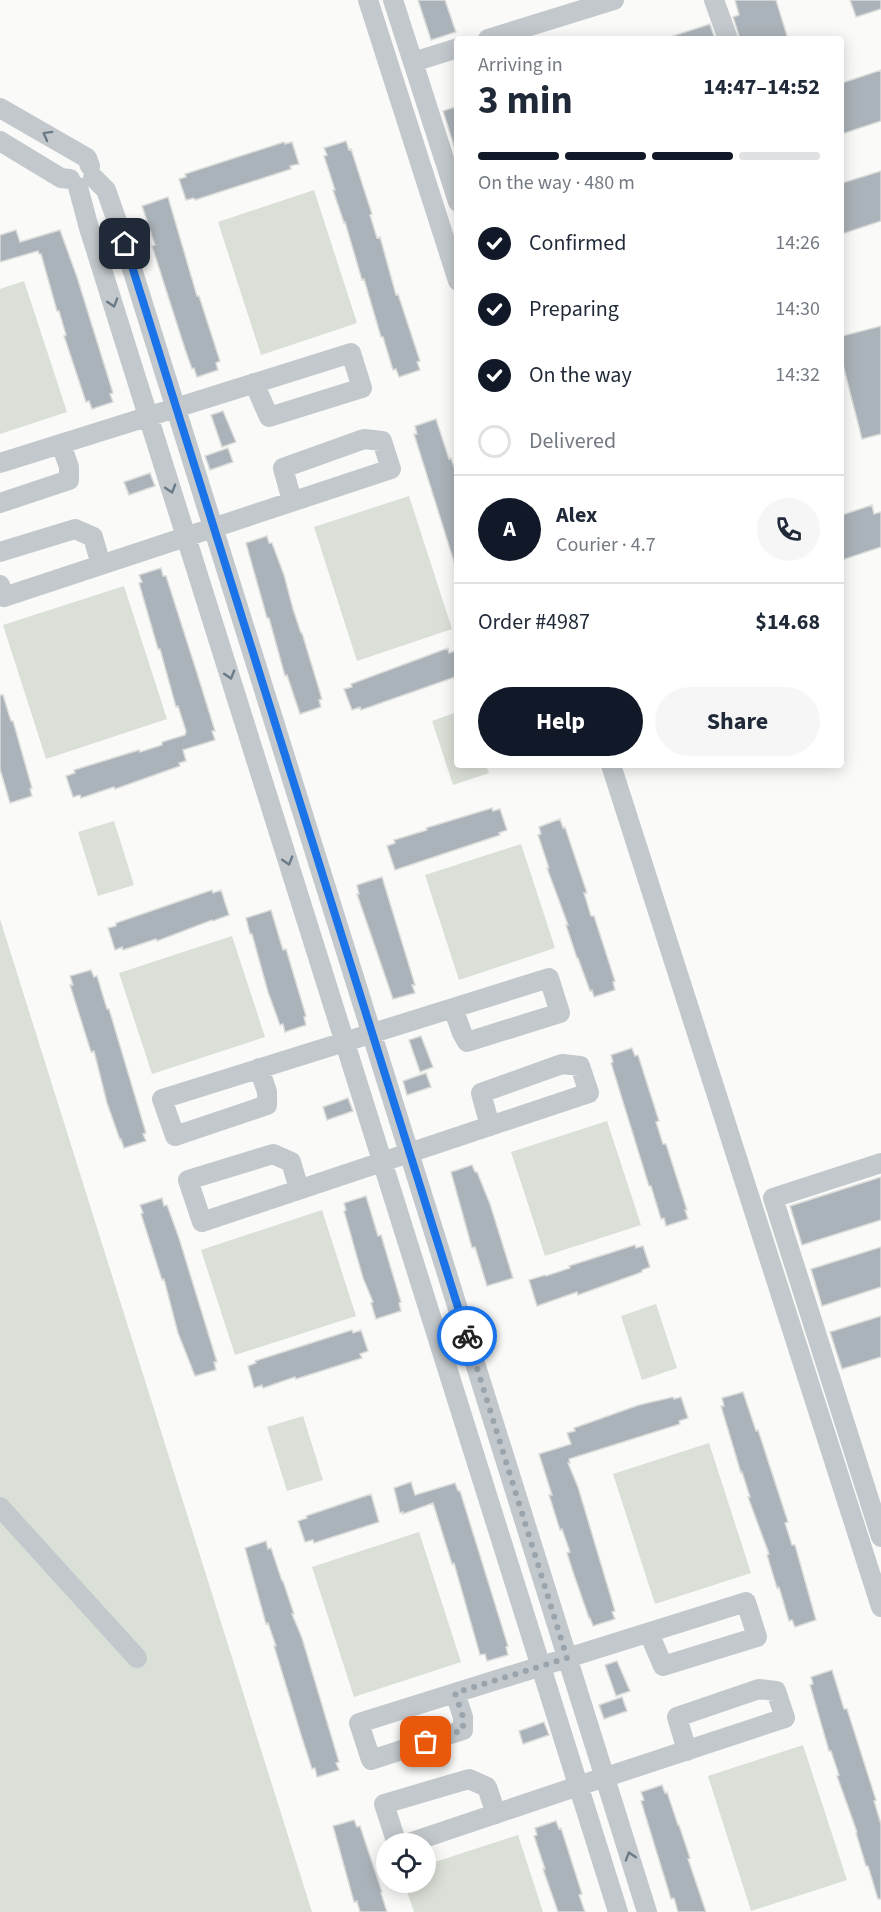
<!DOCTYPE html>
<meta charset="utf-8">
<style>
body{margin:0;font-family:"Source Sans 3",sans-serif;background:#f6f6f7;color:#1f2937;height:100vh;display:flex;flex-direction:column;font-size:22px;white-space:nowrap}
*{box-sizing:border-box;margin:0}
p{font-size:20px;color:#747a83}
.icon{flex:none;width:33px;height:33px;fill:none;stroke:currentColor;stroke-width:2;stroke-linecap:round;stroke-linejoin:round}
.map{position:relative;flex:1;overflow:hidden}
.side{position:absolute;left:454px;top:36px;width:390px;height:732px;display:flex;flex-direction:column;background:#fff;border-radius:6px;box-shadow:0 3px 15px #0003}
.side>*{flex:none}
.buttons{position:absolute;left:376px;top:1833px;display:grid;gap:12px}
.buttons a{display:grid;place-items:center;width:60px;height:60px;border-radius:50%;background:#fff;box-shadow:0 3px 15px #0003;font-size:30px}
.pin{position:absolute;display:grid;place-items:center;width:51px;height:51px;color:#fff;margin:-26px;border-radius:12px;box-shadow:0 3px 9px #0006}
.courier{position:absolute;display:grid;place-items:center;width:60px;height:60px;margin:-30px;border:4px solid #1a73e8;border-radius:50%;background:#fff;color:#222;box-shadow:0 2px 8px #0007}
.headline em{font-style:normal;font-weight:700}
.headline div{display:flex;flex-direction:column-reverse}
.headline{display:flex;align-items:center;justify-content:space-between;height:102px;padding:0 24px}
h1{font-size:39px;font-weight:700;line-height:45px}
.bar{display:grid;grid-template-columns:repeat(4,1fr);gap:9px 6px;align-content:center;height:72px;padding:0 24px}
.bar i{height:8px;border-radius:4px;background:#e0e1e3}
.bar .on{background:#111827}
.bar p{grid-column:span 4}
.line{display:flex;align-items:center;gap:15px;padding:0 24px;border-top:2px solid #e0e1e3}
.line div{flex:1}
.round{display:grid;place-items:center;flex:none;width:63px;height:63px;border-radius:32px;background:#f6f6f7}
ol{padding:0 24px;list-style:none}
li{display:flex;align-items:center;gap:18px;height:66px}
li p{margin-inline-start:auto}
li .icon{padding:6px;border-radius:50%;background:#111827;color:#fff;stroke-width:4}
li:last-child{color:#747a83}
li i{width:33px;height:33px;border:3px solid #e0e1e3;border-radius:50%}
.cta{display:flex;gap:12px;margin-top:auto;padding:12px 24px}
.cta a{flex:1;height:69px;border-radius:36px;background:#111827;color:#fff;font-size:24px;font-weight:700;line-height:69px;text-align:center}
.cta a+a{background:#f6f6f7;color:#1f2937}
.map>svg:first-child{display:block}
.green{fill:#dadfd7}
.building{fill:#aab3b9;stroke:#dcdcda;stroke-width:1.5}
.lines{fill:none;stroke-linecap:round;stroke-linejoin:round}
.minor{stroke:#c3c8cc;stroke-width:20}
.oneway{stroke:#6a7a87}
.done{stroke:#99a4ac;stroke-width:6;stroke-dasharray:0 10.8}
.route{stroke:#1a73e8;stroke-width:8}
</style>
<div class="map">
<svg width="881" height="1912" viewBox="0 0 881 1912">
<rect width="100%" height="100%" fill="#fafaf8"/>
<!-- green -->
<path class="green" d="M314,190L357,323L261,355L218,222Z
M24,281L67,412L0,434V289Z
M409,496L452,629L357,661L314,527Z
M124,586L167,719L46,759L3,625Z
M457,712L458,765H486L489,773L453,785L432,721Z
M114,821L134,885L98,896L78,832Z
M521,844L555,948L459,980L425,875Z
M0,919L312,1912H0Z
M232,936L265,1037L152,1074L119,973Z
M607,1121L641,1225L545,1256L511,1152Z
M322,1210L356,1316L235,1355L201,1250Z
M656,1304L677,1368L642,1380L621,1316Z
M303,1416L323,1480L287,1491L267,1427Z
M709,1443L751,1573L655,1604L613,1474Z
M419,1532L461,1662L354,1697L312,1567Z
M803,1745L847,1880L751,1911L708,1776Z
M518,1835L543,1912H414L404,1883L426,1882V1865Z"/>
<!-- building -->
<path class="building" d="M418,0H445L456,32L431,40Z
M735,0H776L788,39H740L733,17L739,15Z
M850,0H881V9L856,17Z
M710,24L715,39H674L673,36Z
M881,70V121L842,134V83Z
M458,106V148L455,149L443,111Z
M346,141L349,150L351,149L372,214L370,215L377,238L380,237L396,295L398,294L420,361L417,362L420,370L399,377L396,369L393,370L383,337H381L364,279L362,280L345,222L344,223L333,190H335L324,156L327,155L324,148Z
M284,142L285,144L292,142L299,164L290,166L291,169L195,200L194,198L186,200L179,179L186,177L185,174Z
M881,171V221L842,234V183Z
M168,197L197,296H199L220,361L216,363L218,370L197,377L194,368L192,369L185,349L152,246L155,245L142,206Z
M16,230L20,242L60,230L77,277L113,393L110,394L113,402L92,409L89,401L86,402L64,336L66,335L59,311H57L41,254H39L38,251L0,262V235Z
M881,326V434L862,439L842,361V336Z
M223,411L236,442L222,447L211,415Z
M436,419L449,459L451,458L458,478V565H455L414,434H417L415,426Z
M228,448L233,462L210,470L205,456Z
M150,473L155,486L129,495L124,482Z
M872,505L874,514L881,512V547L842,560V515Z
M267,536L269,543H272L284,575L293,609L301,633H302L322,699L319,700L321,707L300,714L287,675L285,676L269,618H267L246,543Z
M161,568L163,576H166L197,673L215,731H212L215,740L183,750L186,761L179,763L180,766L115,789L114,787L81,798L80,795L73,797L66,776L75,773L74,770L139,750L140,752L162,745V742L185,735L186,731L178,706L176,707L160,649H158L139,583L142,582L139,575Z
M448,648L449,653L458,650V676L361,710L360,707L352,710L344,689L352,687L351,684Z
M0,695H3L11,721H13L32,788L30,789L32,796L10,803L0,769Z
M492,808L493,811L500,809L507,830L499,833L500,835L395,870L387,846L395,843L394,840L427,830L426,828Z
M560,819L563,828L565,827L587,893H584L591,916H594L615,981L613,982L615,990L594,997L592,990L590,991L578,958H577L566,925H568L547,868H549L538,835L541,834L539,827Z
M382,877L415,985H412L415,993L393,999L357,894H359L357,885Z
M212,890L213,893L221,890L229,915L213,921L212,920L157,941L156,939L123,950L122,947L115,950L108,928L116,926V923Z
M271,910L283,950L286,949L306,1016L304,1017L306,1025L285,1032L283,1024L280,1025L268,992L252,934H250L246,918Z
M91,970L94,977L97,976L107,1009H109L146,1133L143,1134L146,1141L124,1148L121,1139L120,1140L107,1103L94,1051L91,1052L70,985H73L70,976Z
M421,1036L433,1067L420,1072L409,1040Z
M632,1048L635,1056L638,1055L659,1121L656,1122L663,1144H666L687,1210H685L688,1219L666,1226L664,1218L661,1219L651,1186H649L611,1063L613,1062L611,1055Z
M426,1073L431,1087L407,1095L403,1081Z
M348,1098L353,1111L327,1120L323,1107Z
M472,1165L475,1172H477L490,1204L513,1278L487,1286L475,1247L472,1248L451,1172Z
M881,1177V1220L802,1245L790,1206Z
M366,1196L378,1236L381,1235L401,1302L399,1303L401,1311L376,1319L371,1303L373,1302L363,1278L344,1211L346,1210L344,1203Z
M162,1198L164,1206L167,1205L179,1238L217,1362H214L216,1370L195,1376L178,1333L164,1279L162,1280L141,1214L143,1213L140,1205Z
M635,1245L636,1248L643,1246L650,1267L642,1270V1272L578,1295L577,1292L537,1306L529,1280L545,1275L546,1276L570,1268L569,1266Z
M881,1247V1287L822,1306L811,1269Z
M881,1316V1357L842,1369L830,1332Z
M352,1330L353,1333L361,1330L368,1351L360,1354L362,1358L296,1379L295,1377L263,1388L262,1385L254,1388L248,1366L256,1363L255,1361Z
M743,1392L756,1431L758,1430L788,1522L785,1523L792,1545H795L816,1620L795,1627L792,1620L789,1621L779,1587L777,1588L767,1555L769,1554L748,1497H750L742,1472L741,1473L721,1406H724L722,1398Z
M673,1397L674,1399L681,1397L688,1418L679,1421L680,1424L569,1459L570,1463H568L578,1487L615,1611L612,1612L615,1619L593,1626L590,1618H589L572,1569L567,1553L570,1552L562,1529L560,1530L549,1495H552L539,1454L571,1444L567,1433L575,1431L574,1428L639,1405Z
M411,1482L415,1495L455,1483L458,1491H460L508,1646L506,1647L508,1655L487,1661L485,1654L480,1655L454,1563L452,1564L433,1503L403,1514V1512L400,1513L394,1488Z
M371,1494L379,1522L314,1543L313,1540L305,1542L298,1521L307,1518L306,1516Z
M266,1541L268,1549L271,1548L282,1581H283L294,1614H292L302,1638L339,1762L336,1763L339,1770L317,1777L315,1768L312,1769L302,1738L274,1646H276L268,1623L266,1624L245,1548Z
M617,1661L630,1691L616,1696L605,1665Z
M832,1670L844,1709H847L876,1800L874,1801L881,1824V1899H878L868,1866H866L856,1833L857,1832L837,1776L839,1775L831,1751H829L810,1685L813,1684L811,1677Z
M622,1697L627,1711L604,1719L599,1705Z
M544,1722L549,1735L523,1744L519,1731Z
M662,1785L665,1793L667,1792L678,1825H679L690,1858L688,1859L706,1912H678L674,1898L671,1899L641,1801L644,1800L641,1792Z
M354,1820L357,1827L360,1826L382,1892L381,1893L387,1912H360L357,1901L354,1902L333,1826Z
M556,1821L559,1829L561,1828L582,1894L579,1895L585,1912H558L543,1869H545L534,1836L537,1835L535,1828Z"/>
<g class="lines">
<!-- minor -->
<path class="minor" d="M368,0L458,281
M393,0L458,202
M714,0L728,39
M488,39L614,0
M413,62L458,48
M0,108L87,158L90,166
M0,141L61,178L70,179
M93,177L106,190L118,224L647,1912
M78,187L89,228L618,1912
M0,463C117,426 234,389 351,353L362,388L269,417L254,383
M0,503L69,480V467L61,444
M0,552L75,529L93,537L101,565
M0,585L4,597L391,469L382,441L364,439L283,468L292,501
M611,765L881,1607
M259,1068L267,1092V1105L175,1136L162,1099L549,978L560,1013L467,1042L462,1033L453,1008
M881,1163L773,1198L881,1537
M299,1189L291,1162L273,1154L188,1180L202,1222L589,1093L580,1066L562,1064L481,1093L490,1126
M0,1507L137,1658
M455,1693L463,1717V1730L371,1760L359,1723L746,1602L757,1637L663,1666L649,1633
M397,1844L384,1804L469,1779L487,1787L496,1814
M406,1844L605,1777H606L785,1718L776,1691L759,1689L677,1717L687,1751"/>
</g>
<!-- one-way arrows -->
<defs><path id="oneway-chevron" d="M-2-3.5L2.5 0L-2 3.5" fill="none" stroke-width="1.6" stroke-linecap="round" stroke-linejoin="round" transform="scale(1.5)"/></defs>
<g class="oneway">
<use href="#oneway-chevron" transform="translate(47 135) rotate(-151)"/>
<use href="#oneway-chevron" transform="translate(113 303) rotate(73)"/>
<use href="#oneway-chevron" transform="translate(171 489) rotate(73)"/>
<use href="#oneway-chevron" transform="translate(230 675) rotate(73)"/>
<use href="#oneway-chevron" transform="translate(288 861) rotate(73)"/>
<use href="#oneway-chevron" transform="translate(630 1856) rotate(-107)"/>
</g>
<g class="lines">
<!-- done -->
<path class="done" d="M426,1742L463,1730V1717L455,1693L567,1658L467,1336"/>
<!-- route -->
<path class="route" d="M125,244L467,1336"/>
</g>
</svg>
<div class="buttons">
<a><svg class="icon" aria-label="locate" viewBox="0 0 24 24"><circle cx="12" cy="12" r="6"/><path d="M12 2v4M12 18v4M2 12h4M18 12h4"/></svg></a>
</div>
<div class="pin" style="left:426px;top:1742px;background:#ea580c"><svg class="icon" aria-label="bag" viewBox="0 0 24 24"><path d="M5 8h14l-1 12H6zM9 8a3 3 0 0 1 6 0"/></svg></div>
<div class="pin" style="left:125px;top:244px;background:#1f2937"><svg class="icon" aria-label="home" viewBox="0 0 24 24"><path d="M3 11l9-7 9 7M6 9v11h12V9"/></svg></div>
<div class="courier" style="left:467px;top:1336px"><svg class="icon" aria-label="bike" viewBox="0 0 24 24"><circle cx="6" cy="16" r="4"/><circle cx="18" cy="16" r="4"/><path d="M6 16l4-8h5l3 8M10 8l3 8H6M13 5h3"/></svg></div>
<section class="side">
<div class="headline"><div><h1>3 min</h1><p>Arriving in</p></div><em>14:47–14:52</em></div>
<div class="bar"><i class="on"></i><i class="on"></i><i class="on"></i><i></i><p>On the way · 480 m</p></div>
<ol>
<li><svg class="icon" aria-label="check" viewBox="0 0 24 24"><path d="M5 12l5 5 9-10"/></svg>Confirmed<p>14:26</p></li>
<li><svg class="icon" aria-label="check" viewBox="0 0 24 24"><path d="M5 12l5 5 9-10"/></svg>Preparing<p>14:30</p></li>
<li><svg class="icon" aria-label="check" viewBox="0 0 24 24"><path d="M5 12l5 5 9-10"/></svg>On the way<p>14:32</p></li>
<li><i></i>Delivered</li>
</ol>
<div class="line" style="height:108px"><b class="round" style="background:#111827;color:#fff">A</b><div><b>Alex</b><p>Courier · 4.7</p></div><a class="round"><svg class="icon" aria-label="phone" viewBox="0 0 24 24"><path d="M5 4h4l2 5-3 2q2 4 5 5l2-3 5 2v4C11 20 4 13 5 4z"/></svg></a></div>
<div class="line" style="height:78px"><div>Order #4987</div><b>$14.68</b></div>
<div class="cta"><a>Help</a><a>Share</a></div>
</section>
</div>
